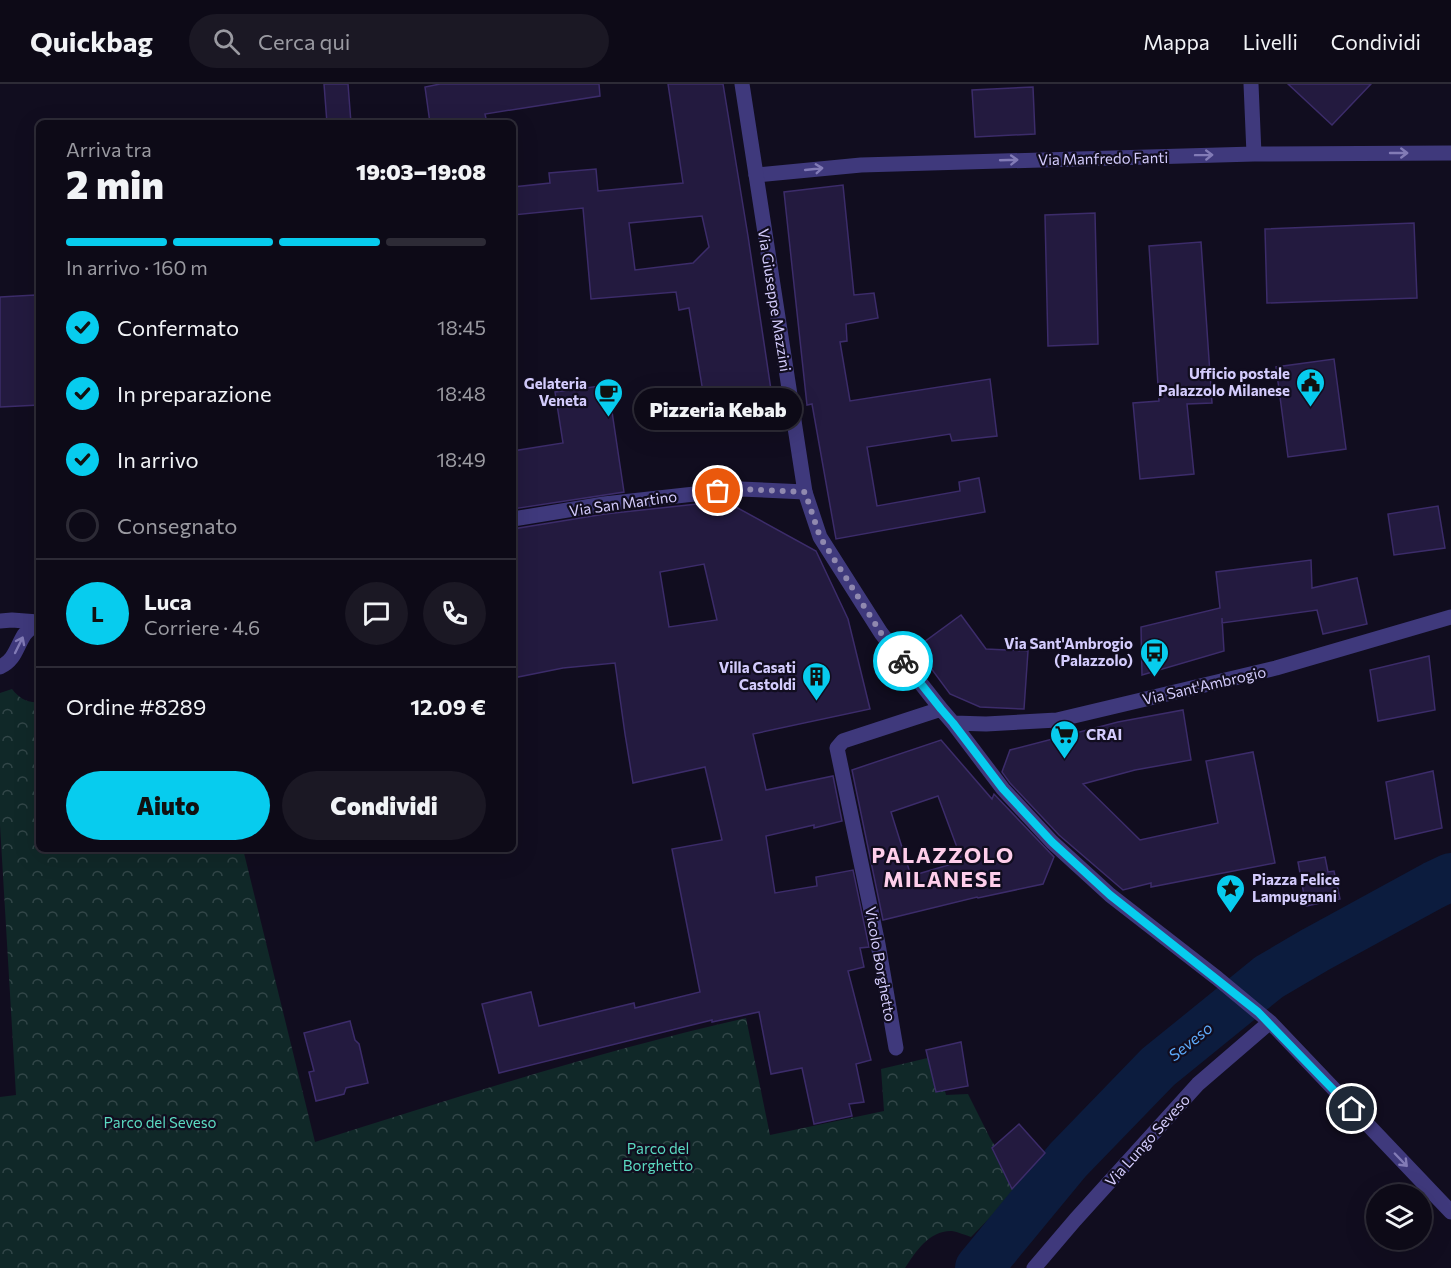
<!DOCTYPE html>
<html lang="it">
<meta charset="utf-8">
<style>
body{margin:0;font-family:Commissioner,sans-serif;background:#1b1824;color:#f1f3f6;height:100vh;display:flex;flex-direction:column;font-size:22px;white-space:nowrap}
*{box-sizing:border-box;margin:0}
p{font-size:20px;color:#9a9aa1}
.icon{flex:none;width:33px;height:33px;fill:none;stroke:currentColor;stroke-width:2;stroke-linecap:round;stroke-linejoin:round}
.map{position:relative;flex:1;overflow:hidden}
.sheet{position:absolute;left:36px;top:36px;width:480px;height:732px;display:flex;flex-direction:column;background:#0d0a17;border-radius:9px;box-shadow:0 6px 24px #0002,0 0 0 2px #2d2b36}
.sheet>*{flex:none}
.controls{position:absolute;left:1366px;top:1100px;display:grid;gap:12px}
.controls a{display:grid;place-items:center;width:66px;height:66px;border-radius:50%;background:#0d0a17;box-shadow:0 6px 24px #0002,0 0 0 2px #2d2b36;font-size:30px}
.pin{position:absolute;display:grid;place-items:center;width:51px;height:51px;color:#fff;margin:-26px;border:3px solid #fff;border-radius:50%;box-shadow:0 2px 6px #0007}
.courier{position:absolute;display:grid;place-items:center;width:60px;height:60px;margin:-30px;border:4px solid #07ccee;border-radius:50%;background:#fff;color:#222;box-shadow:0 2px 8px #0007}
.bubble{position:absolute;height:42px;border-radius:21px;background:#0d0a17;box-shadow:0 6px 24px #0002,0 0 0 2px #2d2b36;font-size:20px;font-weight:800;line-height:42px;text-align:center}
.overview em{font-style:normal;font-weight:800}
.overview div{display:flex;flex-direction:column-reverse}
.overview{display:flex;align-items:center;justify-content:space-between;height:102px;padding:0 30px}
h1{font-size:39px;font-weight:800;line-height:45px}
.bar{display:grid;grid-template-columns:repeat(4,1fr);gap:9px 6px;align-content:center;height:72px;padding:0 30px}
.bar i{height:8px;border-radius:4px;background:#2d2b36}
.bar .selected{background:#07ccee}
.bar p{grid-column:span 4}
.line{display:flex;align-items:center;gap:15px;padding:0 30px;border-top:2px solid #2d2b36}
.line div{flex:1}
.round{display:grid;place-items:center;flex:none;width:63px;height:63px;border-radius:32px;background:#1b1824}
ol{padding:0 30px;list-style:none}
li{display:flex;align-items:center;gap:18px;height:66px}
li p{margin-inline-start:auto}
li .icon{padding:6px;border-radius:50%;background:#07ccee;color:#111;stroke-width:4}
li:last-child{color:#9a9aa1}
li i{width:33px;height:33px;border:3px solid #2d2b36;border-radius:50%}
.action{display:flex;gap:12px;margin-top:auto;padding:12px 30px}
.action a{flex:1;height:69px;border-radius:36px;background:#07ccee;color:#111;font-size:24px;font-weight:800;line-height:69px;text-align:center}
.action a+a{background:#1b1824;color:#f1f3f6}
header{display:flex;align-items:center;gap:36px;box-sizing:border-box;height:84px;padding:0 30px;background:#0d0a17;border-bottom:2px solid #2d2b36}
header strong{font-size:28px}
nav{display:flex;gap:33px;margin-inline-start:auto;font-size:21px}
.search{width:420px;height:54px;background:#1b1824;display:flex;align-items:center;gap:15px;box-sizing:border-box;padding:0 21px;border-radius:33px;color:#9a9aa1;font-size:22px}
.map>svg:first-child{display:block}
.park{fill:url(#park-crowns)}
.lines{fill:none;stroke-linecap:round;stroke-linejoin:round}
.river{stroke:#0c1c3e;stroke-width:48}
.building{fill:#231a3f;stroke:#3c2c6a;stroke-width:1.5;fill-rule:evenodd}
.minor{stroke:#3f397c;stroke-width:15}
.tertiary{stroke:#3f397c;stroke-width:15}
.oneway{stroke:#827bb6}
.done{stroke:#9089af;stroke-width:6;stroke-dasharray:0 10.8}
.route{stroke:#07ccee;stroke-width:8}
.labels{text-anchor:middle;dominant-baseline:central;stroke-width:4.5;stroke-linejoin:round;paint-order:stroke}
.street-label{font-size:15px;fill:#d4ccfd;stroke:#110d1f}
.poi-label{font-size:15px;font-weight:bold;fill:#d4ccfd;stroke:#110d1f;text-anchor:end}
.park-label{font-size:15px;fill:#5bdac1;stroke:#110d1f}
.water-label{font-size:16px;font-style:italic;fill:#5daafa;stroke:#110d1f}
.district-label{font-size:21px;font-weight:bold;letter-spacing:1.5px;fill:#feceea;stroke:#110d1f}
</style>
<header>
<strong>Quickbag</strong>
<div class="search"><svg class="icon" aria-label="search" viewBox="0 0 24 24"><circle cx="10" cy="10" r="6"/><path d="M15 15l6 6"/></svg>Cerca qui</div>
<nav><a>Mappa</a><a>Livelli</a><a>Condividi</a></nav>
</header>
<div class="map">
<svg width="1451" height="1184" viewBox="0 0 1451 1184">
<defs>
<pattern id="park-crowns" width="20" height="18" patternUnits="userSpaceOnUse" patternTransform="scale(1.5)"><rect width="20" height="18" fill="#102828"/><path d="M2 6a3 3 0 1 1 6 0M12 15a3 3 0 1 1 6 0" fill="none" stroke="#324648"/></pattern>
</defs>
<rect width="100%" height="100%" fill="#110d1f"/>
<!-- park -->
<path class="park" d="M12,605C19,614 27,619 39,618V765H243L315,1058C458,1013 600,967 746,934L770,1051L884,1027L881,985L936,972L946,1011L968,1010L990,1054L1020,1103L971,1153C965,1151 958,1148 952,1147C930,1146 916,1167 905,1184H0V1013L16,1011L0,741V609Z"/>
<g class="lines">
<!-- river -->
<path class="river" d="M979,1184L1068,1076L1158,983L1269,893L1315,866L1434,801L1451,793"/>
</g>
<!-- building -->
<path class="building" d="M324,0H348L351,39H327Z
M440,0H599L600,12L485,30L487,39H430L425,3Z
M668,0H723L748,152L774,326L708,338L689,224L679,226L676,208L591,215L583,124L513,131V103L550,99L549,89L596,85L598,107L683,99ZM702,132L709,163L693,179L635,186L629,139Z
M1288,0H1371L1332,41Z
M1033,3L1035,50L975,53L972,6Z
M843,101L854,211L874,209L878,234L846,240L847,257L840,258L850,317L990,295L997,352L952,357L950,350L867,363L877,422L960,407L959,398L979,394L985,428L836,455L812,320L807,321L784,108Z
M1095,129L1098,260L1048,262L1045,131Z
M1414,139L1417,214L1267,219L1265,145Z
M1201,158L1212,319L1187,320L1194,390L1140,395L1133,319L1159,317L1149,162Z
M35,211L39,293V321L0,323V213Z
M1334,275L1346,365L1288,373L1276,283Z
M608,301L624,408L513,425V367L563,359L555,308Z
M725,417L816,467L848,535L870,625L753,650L766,706L833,692L842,737L814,744V741L766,752L775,809L817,802L816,793L853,786L869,863L860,864L864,883L848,887L871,976L856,980L864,1018L849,1020L852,1032L814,1040L802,984L771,990L759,928L712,938V936L499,989L482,920L531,908L539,942L634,919L635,924L700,908L672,765L722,756L705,683L633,699L625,650L615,579L563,584L513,594V445L605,430ZM704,480L717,536L669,543L660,488Z
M1438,422L1445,464L1394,471L1388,430Z
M1311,476L1312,504L1357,494L1367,540L1323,550L1317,526L1222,539V534L1224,567L1142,591L1141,543L1220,524L1216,488Z
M961,531L986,565L1028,567L1024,625L980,623L950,610L916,564Z
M1429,572L1435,626L1378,637L1370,586Z
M1183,626L1191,676L1135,686L1083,700L1140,756L1218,739L1206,677L1253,668L1275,779L1151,803V799L1123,806L1059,751L1010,699L1002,688L1010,666L1118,638Z
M941,656L992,715L994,710L1054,773L1043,800L978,814L977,813L883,836L852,686ZM938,712L962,777L911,792L891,728Z
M1433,687L1442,744L1395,755L1386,698Z
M1325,773L1328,788L1334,787L1340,815L1306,822L1298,778Z
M350,937L355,956L359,960L368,999L346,1004L344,1010L316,1017L309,988L314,987L304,949Z
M961,958L968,1002L936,1008L926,966Z
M1019,1040L1045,1069L1012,1105L992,1064Z"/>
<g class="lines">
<!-- minor -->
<path class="minor" d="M1251,0L1254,70
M756,91L861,81L1254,70L1451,69
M805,408L820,453L881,549L941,625L953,639L1003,705L1052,758L1110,811L1217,894L1270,938L1451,1128
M953,639L986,640L1057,636L1276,584L1451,533
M896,964L878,860L837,664L843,657L941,625
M1034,1184L1075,1136L1198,1000L1270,938"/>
<!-- tertiary -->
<path class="tertiary" d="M513,435L604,420L740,405L805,408L742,0
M0,537L12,536L38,538
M0,583C15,576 16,564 24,551C28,546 33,542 39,538"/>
</g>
<!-- one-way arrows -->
<defs><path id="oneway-shaft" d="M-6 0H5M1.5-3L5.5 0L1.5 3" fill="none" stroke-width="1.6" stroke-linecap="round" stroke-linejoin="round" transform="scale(1.5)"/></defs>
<g class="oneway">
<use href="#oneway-shaft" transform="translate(1399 69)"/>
<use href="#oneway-shaft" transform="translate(1204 71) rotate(-1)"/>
<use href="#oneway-shaft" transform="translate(1009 76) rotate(-2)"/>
<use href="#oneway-shaft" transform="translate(814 85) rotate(-6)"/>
<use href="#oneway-shaft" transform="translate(19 561) rotate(-64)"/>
<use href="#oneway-shaft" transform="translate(1401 1076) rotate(46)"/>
</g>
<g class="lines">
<!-- done -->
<path class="done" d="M718,407L740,405L805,408L820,453L881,549L903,577"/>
<!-- route -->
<path class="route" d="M903,577L941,625L953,639L1003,705L1052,758L1110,811L1258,928L1352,1025"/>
</g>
<!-- icons -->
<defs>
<symbol id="civic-pin" viewBox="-11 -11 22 30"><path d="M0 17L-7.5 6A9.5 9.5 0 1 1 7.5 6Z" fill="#07ccee" stroke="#110d1f"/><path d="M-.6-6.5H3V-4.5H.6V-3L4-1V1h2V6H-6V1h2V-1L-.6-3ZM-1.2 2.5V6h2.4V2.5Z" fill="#111"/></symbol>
<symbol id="cafe-pin" viewBox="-11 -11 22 30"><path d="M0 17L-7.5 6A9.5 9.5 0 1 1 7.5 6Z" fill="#07ccee" stroke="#110d1f"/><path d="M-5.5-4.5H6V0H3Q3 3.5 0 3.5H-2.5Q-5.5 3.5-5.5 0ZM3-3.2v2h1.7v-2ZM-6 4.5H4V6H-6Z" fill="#111"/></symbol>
<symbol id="bus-pin" viewBox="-11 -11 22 30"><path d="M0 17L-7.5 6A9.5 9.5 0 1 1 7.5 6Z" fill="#07ccee" stroke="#110d1f"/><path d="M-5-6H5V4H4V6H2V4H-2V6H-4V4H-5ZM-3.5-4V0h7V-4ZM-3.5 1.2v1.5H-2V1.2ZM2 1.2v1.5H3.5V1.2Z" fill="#111"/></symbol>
<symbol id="building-pin" viewBox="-11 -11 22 30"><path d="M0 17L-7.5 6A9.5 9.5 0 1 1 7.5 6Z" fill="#07ccee" stroke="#110d1f"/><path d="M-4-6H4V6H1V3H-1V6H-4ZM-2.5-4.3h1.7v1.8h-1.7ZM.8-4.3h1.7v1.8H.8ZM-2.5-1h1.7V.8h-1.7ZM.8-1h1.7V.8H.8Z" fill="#111"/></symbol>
<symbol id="supermarket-pin" viewBox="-11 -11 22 30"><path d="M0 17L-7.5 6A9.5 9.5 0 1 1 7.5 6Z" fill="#07ccee" stroke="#110d1f"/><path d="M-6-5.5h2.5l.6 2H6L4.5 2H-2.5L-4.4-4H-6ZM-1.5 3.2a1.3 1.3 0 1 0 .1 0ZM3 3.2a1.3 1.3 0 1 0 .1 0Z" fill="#111"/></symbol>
<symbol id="sight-pin" viewBox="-11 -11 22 30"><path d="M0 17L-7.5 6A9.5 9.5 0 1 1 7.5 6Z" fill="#07ccee" stroke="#110d1f"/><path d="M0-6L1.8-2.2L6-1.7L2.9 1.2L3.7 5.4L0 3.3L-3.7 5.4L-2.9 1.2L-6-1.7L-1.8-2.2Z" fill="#111"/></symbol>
</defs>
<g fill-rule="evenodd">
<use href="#civic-pin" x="1294" y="282" width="33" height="45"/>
<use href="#cafe-pin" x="592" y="292" width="33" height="45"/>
<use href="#bus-pin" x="1138" y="552" width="33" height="45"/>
<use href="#building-pin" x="800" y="576" width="33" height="45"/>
<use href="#supermarket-pin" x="1048" y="634" width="33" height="45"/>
<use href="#sight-pin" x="1214" y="788" width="33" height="45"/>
</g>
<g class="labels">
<!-- street labels -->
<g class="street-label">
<text transform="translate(1103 74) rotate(-1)">Via Manfredo Fanti</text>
<text transform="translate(775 216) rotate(81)">Via Giuseppe Mazzini</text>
<text transform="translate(623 419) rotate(-8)">Via San Martino</text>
<text transform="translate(1204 601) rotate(-13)">Via Sant'Ambrogio</text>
<text transform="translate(881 880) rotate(80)">Vicolo Borghetto</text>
<text transform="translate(1147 1056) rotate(-48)">Via Lungo Seveso</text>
</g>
<!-- poi labels -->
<g class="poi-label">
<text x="1290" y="289">Ufficio postale<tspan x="1290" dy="17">Palazzolo Milanese</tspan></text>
<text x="587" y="299">Gelateria<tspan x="587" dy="17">Veneta</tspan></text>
<text x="1133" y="559">Via Sant'Ambrogio<tspan x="1133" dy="17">(Palazzolo)</tspan></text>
<text x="796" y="583">Villa Casati<tspan x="796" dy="17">Castoldi</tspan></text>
<text x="1086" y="650" text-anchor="start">CRAI</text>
<text x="1252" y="795" text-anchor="start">Piazza Felice<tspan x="1252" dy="17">Lampugnani</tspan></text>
</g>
<!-- park labels -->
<g class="park-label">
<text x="160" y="1038">Parco del Seveso</text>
<text x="658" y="1064">Parco del<tspan x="658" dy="17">Borghetto</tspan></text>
</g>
<!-- water labels -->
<g class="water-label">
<text transform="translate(1190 957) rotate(-39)">Seveso</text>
</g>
<!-- district labels -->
<g class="district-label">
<text x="943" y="770">PALAZZOLO<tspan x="943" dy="24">MILANESE</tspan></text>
</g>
</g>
</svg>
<div class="controls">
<a><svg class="icon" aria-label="layers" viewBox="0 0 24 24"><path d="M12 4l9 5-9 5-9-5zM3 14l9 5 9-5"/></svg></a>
</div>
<div class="pin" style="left:718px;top:407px;background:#ea580c"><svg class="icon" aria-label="bag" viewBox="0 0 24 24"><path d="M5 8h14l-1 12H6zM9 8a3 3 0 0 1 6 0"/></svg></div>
<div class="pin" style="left:1352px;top:1025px;background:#1f2937"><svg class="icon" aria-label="home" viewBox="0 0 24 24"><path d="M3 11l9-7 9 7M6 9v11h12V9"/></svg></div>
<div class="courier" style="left:903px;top:577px"><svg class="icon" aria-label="bike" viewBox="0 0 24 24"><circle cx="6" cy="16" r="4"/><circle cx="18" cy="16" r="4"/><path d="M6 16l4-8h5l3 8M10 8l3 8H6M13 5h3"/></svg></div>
<div class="bubble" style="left:634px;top:304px;width:168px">Pizzeria Kebab</div>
<section class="sheet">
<div class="overview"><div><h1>2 min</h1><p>Arriva tra</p></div><em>19:03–19:08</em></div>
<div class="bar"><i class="selected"></i><i class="selected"></i><i class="selected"></i><i></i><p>In arrivo · 160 m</p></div>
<ol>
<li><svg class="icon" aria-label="check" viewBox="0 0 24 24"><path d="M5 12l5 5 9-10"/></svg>Confermato<p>18:45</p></li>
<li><svg class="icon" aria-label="check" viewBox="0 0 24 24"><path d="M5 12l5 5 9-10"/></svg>In preparazione<p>18:48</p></li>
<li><svg class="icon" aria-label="check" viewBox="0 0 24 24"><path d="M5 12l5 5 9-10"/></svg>In arrivo<p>18:49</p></li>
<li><i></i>Consegnato</li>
</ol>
<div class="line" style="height:108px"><b class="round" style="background:#07ccee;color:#111">L</b><div><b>Luca</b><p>Corriere · 4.6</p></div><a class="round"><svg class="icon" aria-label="chat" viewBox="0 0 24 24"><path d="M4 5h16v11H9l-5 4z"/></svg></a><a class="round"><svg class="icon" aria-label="phone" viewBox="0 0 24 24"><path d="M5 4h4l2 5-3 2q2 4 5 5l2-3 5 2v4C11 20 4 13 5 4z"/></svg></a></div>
<div class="line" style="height:78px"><div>Ordine #8289</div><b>12.09 €</b></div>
<div class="action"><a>Aiuto</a><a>Condividi</a></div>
</section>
</div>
